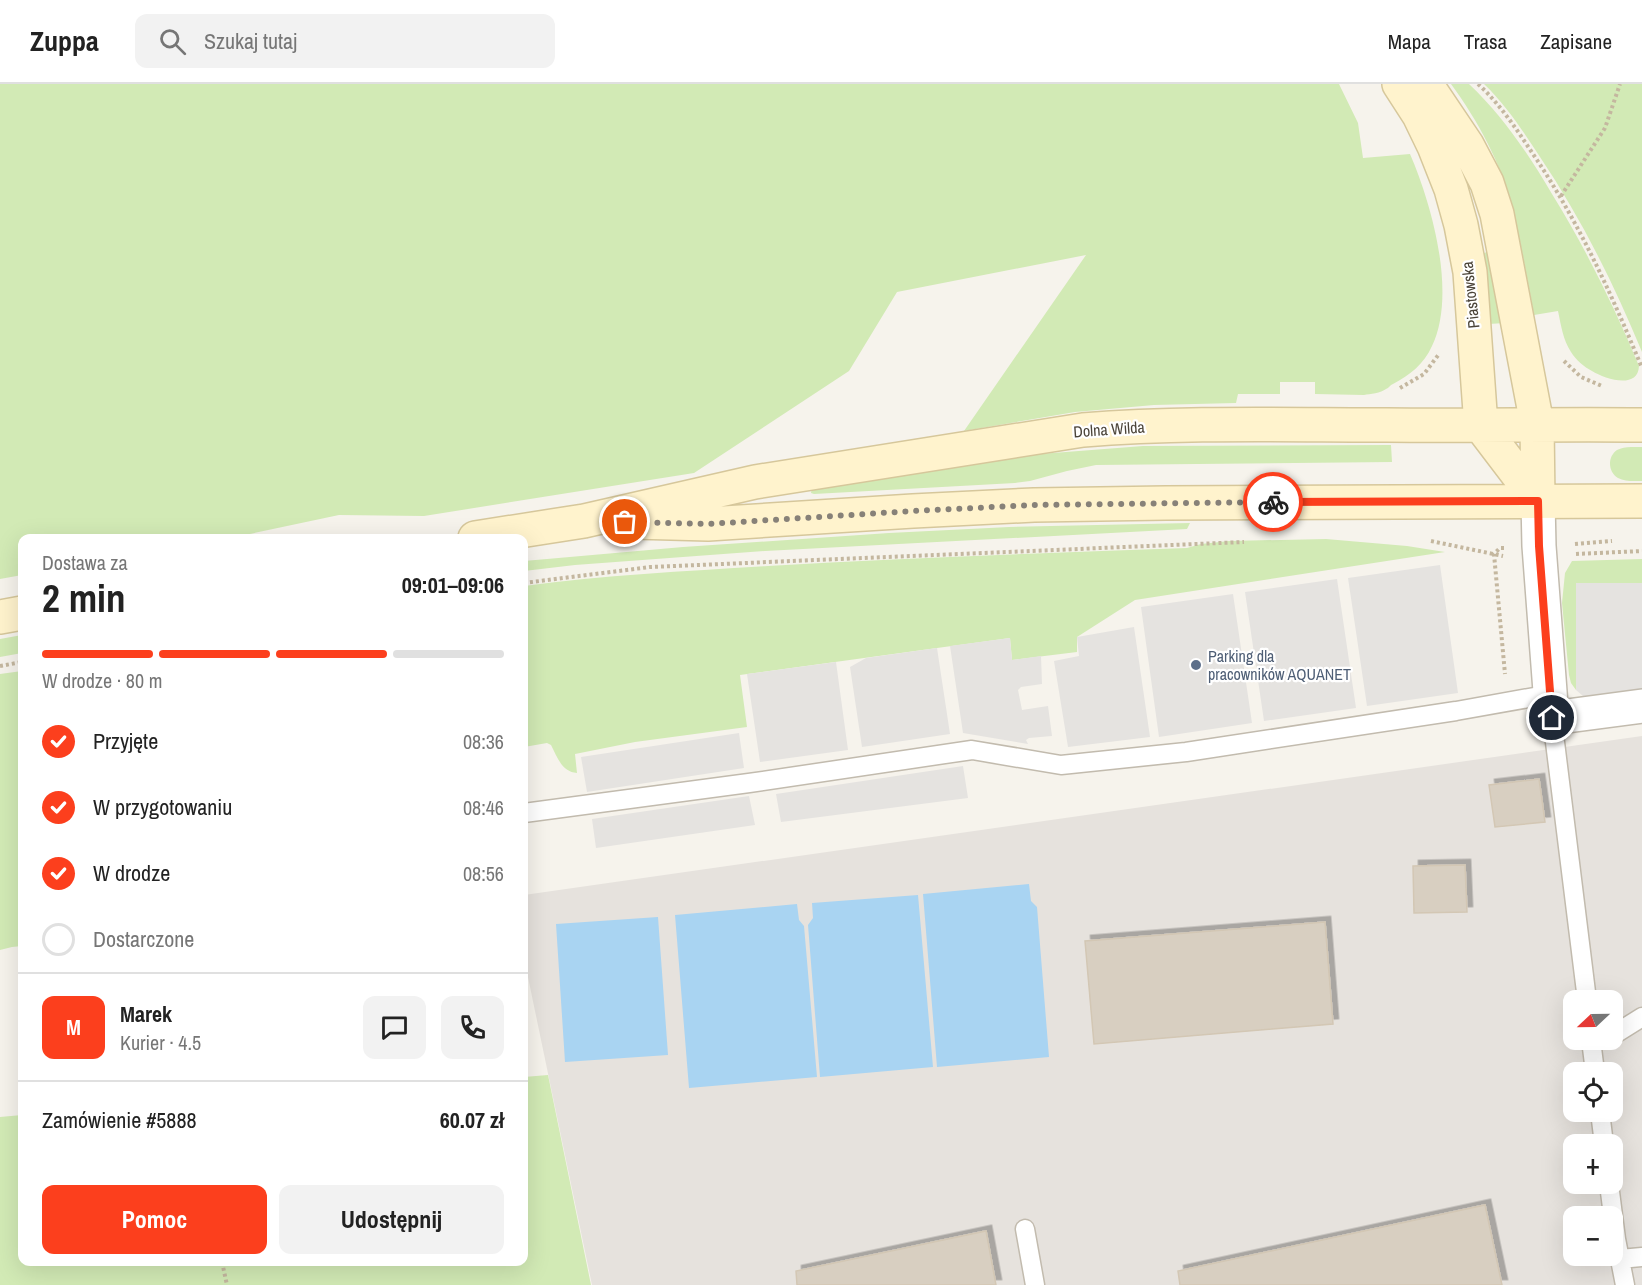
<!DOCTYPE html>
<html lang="pl">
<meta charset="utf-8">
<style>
body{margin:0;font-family:"Archivo Narrow",sans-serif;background:#f2f2f2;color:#222;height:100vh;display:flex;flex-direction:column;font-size:22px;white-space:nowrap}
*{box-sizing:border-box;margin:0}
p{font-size:20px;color:#767676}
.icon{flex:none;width:33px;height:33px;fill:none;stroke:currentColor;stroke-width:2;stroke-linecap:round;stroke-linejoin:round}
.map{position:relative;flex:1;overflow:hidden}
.side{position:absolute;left:18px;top:450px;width:510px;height:732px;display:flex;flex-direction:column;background:#fff;border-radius:12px;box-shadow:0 6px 24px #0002}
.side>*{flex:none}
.needle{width:39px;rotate:248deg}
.buttons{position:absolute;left:1563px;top:906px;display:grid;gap:12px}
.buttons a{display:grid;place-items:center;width:60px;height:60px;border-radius:12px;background:#fff;box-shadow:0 6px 24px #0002;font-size:30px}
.pin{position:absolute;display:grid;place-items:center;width:51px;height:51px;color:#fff;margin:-26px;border:3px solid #fff;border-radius:50%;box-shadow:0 2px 6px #0007}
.courier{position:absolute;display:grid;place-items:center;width:60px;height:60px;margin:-30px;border:4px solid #fc3f1d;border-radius:50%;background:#fff;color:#222;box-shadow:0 2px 8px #0007}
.headline em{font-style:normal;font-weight:700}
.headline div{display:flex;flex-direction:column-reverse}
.headline{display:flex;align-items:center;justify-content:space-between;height:102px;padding:0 24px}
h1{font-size:39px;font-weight:700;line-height:45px}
.bar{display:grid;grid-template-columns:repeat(4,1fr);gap:9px 6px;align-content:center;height:72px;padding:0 24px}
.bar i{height:8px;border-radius:4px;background:#e0e0e0}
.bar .current{background:#fc3f1d}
.bar p{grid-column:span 4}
.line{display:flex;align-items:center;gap:15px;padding:0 24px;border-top:2px solid #e0e0e0}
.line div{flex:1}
.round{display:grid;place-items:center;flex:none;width:63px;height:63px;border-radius:12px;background:#f2f2f2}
ol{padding:0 24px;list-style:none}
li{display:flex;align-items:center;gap:18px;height:66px}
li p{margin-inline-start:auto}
li .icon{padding:6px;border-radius:50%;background:#fc3f1d;color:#fff;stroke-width:4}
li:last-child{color:#767676}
li i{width:33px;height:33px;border:3px solid #e0e0e0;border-radius:50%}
.primary-button{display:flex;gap:12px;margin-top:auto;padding:12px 24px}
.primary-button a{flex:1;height:69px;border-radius:12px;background:#fc3f1d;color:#fff;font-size:24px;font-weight:700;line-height:69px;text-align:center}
.primary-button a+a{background:#f2f2f2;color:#222}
header{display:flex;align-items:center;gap:36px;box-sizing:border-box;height:84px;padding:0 30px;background:#fff;border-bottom:2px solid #e0e0e0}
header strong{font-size:28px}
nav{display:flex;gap:33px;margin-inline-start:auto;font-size:21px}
.search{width:420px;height:54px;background:#f2f2f2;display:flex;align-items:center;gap:15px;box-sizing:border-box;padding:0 21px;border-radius:12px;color:#767676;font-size:22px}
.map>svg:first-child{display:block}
.industrial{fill:#e6e2dd;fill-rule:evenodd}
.green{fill:#d2eab5}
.parking{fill:#e5e3e0}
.water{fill:#a9d4f2}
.building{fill:#d8cfc1;stroke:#d3c7b4;stroke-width:1.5;filter:url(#shadow)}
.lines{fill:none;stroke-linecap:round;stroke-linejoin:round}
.lane-casing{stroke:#c2bbae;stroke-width:21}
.street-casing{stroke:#c2bbae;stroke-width:36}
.secondary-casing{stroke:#d6c79b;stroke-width:36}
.path{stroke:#c4b79f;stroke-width:4;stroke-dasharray:3 3;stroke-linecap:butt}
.lane{stroke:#fff;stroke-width:18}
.street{stroke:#fff;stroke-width:33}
.secondary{stroke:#fff3cd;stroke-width:33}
.done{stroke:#878178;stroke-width:6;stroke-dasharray:0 10.8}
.route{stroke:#fc3f1d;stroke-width:8}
.service-dot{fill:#5c6f8a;stroke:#fff;stroke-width:2}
.labels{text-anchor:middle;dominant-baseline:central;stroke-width:4.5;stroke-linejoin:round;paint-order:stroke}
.street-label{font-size:16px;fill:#4b4439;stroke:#fff}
.service-label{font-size:16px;fill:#4e5e75;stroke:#fff;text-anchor:start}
</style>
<header>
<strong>Zuppa</strong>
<div class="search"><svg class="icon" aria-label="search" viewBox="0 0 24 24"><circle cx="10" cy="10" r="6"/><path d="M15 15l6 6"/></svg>Szukaj tutaj</div>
<nav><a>Mapa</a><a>Trasa</a><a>Zapisane</a></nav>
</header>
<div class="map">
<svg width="1642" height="1201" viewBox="0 0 1642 1201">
<defs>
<filter id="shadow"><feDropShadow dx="5.5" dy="-5.5" stdDeviation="0" flood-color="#0004"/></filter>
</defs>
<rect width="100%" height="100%" fill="#f6f3ec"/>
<!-- industrial -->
<path class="industrial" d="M1642,652V1201H592L524,874V811ZM1574,916H1612V956H1574ZM1574,988H1612V1028H1574ZM1574,1060H1612V1100H1574ZM1574,1132H1612V1172H1574Z"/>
<!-- green -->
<path class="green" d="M0,0H1339L1358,39L1363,74L1410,70C1432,121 1457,210 1432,262C1424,280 1410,291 1393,300C1390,301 1389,304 1386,305C1381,309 1370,310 1364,311L1315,310V298H1280V310H1238L1236,319L1154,321L1075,328L964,347L1086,171L897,208L849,287L694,389L424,432L339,431L231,454H22V491L0,495Z
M1451,0H1469C1503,32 1529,71 1552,110C1586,165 1614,222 1639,282C1638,306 1605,295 1592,287C1584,283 1576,276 1571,268C1563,256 1561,241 1558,227L1534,231C1527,195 1521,158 1512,123C1501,79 1478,37 1451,0Z
M1484,0H1642V268C1614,200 1581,134 1540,73C1523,47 1506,21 1484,0Z
M1488,167L1505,239L1489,240L1483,170Z
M1391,361L1392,378L1096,381L1067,387L1030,397L1015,399L814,410L811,409L812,404L1026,371L1066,368L1143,362Z
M1631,363H1642V397C1635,397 1625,398 1618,394C1608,388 1607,373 1617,366C1621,364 1626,363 1631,363Z
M1190,439L1187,445L765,467L575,481L524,487V477L547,475L683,463L889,449L1009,443Z
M1326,455L1407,462L1445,468L1135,516L1077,553V568L1012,576L1010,554L740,591L747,643L635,658L575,670L577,689C562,688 557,673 551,661L547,659L524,663V502C605,491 687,487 768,482C908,474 1047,469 1187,464L1201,460L1229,457Z
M1642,475V499H1576V606L1571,599L1569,591L1562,519L1565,489L1572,477Z
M22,551V569L0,573V555Z
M22,587V862L12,863L0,866V590Z
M548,991L591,1201H0V1033L22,1031V1178H524V993Z"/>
<!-- parking -->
<path class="parking" d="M1440,481L1458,609L1367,622L1348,494Z
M1337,495L1356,624L1264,637L1245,508Z
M1576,499H1642V609L1591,615L1583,612L1576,606Z
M1233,510L1252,639L1159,653L1141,523Z
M1134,543L1150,653L1068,663L1054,577L1079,572L1077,553Z
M1010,554L1012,576L1041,572L1042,600L1021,603L1018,606L1022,626L1048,622L1052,652L1029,654L1026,656L1028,660L963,649L950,562Z
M937,564L950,650L862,663L850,583L866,574Z
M836,578L848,666L760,678L747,590Z
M739,649L744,684L587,708L581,673Z
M963,682L968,714L781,738L776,710Z
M749,712L755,741L596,764L592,735Z"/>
<!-- water -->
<path class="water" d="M1029,800L1031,817L1037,823L1049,973L937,983L923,810Z
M918,811L933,983L820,993L808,841L813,834L812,819Z
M797,820L799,836L804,842L817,993L689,1004L675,831Z
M658,833L668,971L565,978L556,840Z"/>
<!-- building -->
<path class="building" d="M1539,695L1545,738L1495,743L1489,701Z
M1465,781L1467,828L1414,829L1413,782Z
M1325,838L1333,940L1094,960L1085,857Z
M1485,1121L1502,1201H1180L1178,1187Z
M986,1147L996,1201H797L796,1187Z"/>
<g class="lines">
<defs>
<path id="lane" d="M1552,634L1587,916
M524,729L749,699L972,666L1061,681L1186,668L1456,627L1551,610
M1612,952L1642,933
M1591,956L1595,988
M1600,1028L1604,1060
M1609,1100L1616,1155L1625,1201
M1025,1145L1035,1201
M1620,1175L1642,1173"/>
<path id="street" d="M1538,417L1539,462L1552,634L1642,622"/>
<path id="secondary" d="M1399,0L1419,31L1434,62L1451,105L1461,141L1470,188L1481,342L1538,417
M1426,0L1467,61L1487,99L1497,130L1537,340L1538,417
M634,438L708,440L913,427L1034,421L1166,419L1642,417
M475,454L584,437L755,398L1083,346C1184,338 1286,341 1387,341C1472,342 1557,340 1642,341
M0,533L22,529"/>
</defs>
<!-- lane casing -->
<use href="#lane" class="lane-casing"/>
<!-- street casing -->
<use href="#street" class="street-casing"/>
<!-- secondary casing -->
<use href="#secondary" class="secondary-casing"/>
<!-- path -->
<path class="path" d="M1478,0C1502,22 1519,49 1537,76C1580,141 1612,211 1642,284
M1561,112L1605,44L1620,0
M1564,277L1581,293L1602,302
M1400,304L1424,290L1439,270
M1431,457L1503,472
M1575,460L1612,457
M1504,464H1500L1494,470L1505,590
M1576,470L1642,467
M524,499L650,483L1244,458
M0,582L22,578
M222,1178L227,1201"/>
<!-- lane -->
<use href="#lane" class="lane"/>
<!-- street -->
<use href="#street" class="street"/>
<!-- secondary -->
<use href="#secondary" class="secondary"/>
</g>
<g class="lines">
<!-- done -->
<path class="done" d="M625,438L708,440L913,427L1034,421L1273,418"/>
<!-- route -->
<path class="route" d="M1273,418L1538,417L1539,462L1552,634"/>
</g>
<!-- markers -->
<circle class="service-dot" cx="1196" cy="581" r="6"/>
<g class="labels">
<!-- street labels -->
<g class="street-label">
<text transform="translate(1470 211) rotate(-96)">Piastowska</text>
<text transform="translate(1109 345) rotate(-4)">Dolna Wilda</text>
</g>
<!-- service labels -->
<g class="service-label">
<text x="1208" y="572">Parking dla<tspan x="1208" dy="18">pracowników AQUANET</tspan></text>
</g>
</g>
</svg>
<div class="buttons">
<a><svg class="needle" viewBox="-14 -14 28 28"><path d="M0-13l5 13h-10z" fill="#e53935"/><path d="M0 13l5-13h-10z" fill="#767676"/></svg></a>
<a><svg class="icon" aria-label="locate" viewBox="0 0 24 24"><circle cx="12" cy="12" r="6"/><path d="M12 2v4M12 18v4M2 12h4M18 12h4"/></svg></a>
<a>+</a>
<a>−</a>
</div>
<div class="pin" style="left:625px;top:438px;background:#ea580c"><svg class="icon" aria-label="bag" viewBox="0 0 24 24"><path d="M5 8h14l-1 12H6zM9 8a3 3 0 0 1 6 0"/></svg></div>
<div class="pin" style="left:1552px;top:634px;background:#1f2937"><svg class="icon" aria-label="home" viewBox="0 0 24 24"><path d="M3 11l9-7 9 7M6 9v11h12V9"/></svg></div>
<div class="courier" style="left:1273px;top:418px"><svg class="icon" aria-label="bike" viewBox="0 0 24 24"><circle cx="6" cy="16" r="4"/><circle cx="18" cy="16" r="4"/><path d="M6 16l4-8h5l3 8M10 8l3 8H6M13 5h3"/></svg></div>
<section class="side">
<div class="headline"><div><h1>2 min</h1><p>Dostawa za</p></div><em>09:01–09:06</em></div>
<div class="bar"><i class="current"></i><i class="current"></i><i class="current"></i><i></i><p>W drodze · 80 m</p></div>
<ol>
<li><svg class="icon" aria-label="check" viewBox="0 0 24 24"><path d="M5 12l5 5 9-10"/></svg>Przyjęte<p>08:36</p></li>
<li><svg class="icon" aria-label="check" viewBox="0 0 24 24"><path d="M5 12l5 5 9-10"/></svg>W przygotowaniu<p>08:46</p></li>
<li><svg class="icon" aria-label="check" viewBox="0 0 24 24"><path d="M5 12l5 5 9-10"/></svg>W drodze<p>08:56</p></li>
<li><i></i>Dostarczone</li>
</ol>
<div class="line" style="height:108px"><b class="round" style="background:#fc3f1d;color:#fff">M</b><div><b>Marek</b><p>Kurier · 4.5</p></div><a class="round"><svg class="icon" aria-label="chat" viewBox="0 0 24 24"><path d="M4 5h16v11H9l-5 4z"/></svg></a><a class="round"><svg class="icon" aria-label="phone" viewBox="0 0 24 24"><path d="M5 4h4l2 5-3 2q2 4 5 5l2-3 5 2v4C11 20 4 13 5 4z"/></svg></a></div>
<div class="line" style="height:78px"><div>Zamówienie #5888</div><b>60.07 zł</b></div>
<div class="primary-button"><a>Pomoc</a><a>Udostępnij</a></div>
</section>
</div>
